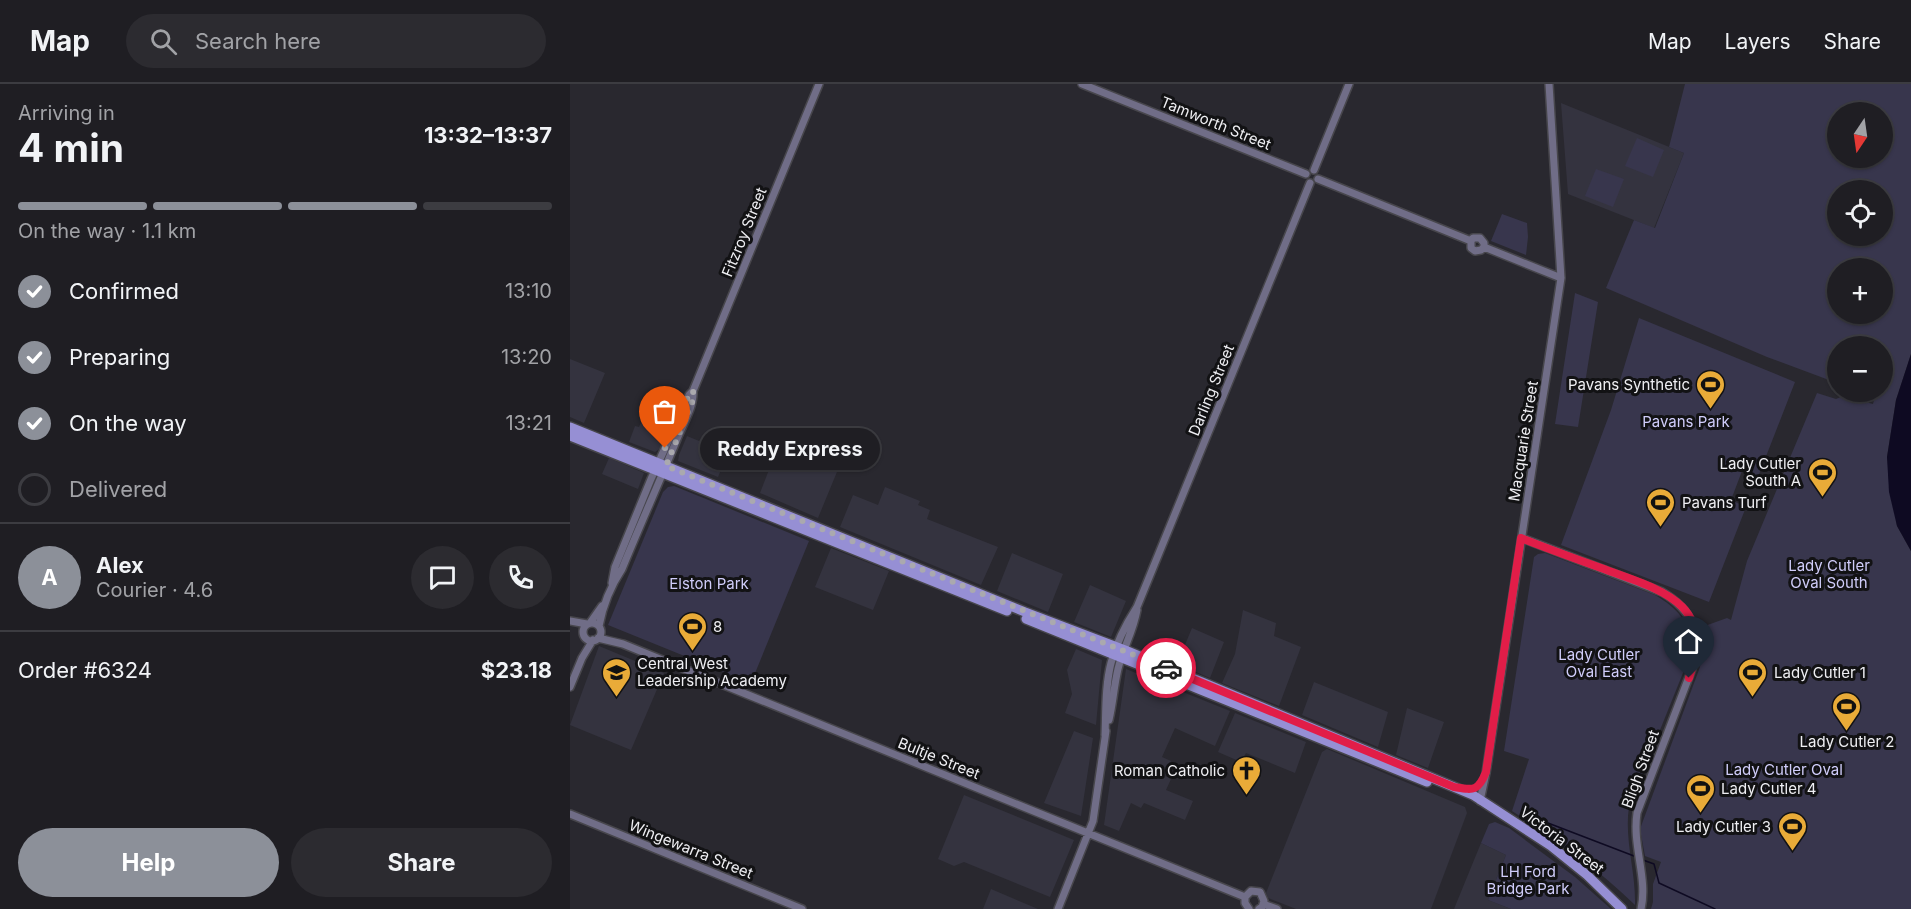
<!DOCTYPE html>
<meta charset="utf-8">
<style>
body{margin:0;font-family:Inter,sans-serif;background:#2c2b30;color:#f1f3f6;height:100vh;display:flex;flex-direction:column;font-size:22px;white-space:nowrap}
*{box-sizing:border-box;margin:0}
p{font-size:20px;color:#a1a2a6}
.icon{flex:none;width:33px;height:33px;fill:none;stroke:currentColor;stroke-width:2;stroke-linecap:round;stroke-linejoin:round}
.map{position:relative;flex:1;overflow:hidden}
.drawer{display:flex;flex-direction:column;background:#1f1e23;width:570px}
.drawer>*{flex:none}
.needle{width:39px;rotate:193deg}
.tools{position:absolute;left:1257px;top:18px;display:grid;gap:12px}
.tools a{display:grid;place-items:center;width:66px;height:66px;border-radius:50%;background:#1f1e23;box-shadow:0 2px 4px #0004,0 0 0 2px #3c3c41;font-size:30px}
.pin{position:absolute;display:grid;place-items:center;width:51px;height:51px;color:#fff;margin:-62px -26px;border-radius:50% 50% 50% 0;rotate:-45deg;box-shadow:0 0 6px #0007}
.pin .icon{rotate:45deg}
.courier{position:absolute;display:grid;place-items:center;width:60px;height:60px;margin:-30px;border:4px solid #e11d48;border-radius:50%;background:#fff;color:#222;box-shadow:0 2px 8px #0007}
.bubble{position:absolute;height:42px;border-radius:21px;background:#1f1e23;box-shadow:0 2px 4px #0004,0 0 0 2px #3c3c41;font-size:20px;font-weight:700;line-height:42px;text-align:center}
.head em{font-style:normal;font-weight:700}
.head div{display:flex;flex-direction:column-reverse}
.head{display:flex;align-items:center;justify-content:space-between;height:102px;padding:0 18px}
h1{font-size:39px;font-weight:700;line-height:45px}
.bar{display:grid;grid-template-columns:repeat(4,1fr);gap:9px 6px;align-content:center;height:72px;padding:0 18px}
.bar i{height:8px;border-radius:4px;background:#3c3c41}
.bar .on{background:#8c9099}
.bar p{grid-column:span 4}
.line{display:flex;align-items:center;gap:15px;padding:0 18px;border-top:2px solid #3c3c41}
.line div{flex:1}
.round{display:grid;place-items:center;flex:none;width:63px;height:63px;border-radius:32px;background:#2c2b30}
ol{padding:0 18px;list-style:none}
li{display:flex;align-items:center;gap:18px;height:66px}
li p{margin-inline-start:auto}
li .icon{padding:6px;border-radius:50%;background:#8c9099;color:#fff;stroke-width:4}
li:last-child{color:#a1a2a6}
li i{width:33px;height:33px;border:3px solid #3c3c41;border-radius:50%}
.button{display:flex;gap:12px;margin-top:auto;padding:12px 18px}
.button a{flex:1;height:69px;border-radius:36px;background:#8c9099;color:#fff;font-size:24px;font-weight:700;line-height:69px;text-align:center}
.button a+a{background:#2c2b30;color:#f1f3f6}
header{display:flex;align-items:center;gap:36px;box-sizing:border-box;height:84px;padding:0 30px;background:#1f1e23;border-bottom:2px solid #3c3c41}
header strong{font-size:28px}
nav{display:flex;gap:33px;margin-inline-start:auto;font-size:21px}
.search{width:420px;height:54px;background:#2c2b30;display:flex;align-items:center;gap:15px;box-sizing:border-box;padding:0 21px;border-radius:33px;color:#a1a2a6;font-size:22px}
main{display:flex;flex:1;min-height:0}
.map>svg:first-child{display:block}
.built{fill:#34333f}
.green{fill:#38364d;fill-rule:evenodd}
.water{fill:#0e0a22}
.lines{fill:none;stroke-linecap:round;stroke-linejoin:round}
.stream{stroke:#0e0a22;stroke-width:1.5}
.secondary-casing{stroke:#47464c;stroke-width:10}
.highway-casing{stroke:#47464c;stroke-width:12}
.secondary{stroke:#706d87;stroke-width:7}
.highway{stroke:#968fd4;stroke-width:9}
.done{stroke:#aaa9ae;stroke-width:6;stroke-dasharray:0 10.8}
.route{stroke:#e11d48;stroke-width:8}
.labels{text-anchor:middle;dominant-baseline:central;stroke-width:6;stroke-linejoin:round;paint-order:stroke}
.street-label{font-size:15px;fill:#efeff3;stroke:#121214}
.poi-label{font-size:15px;fill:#efeff3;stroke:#121214;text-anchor:start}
.park-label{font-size:15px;fill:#d0cdfa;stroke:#121214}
</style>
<header>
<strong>Map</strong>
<div class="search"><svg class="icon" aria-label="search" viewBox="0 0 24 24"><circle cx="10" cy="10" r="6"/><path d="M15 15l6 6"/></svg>Search here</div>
<nav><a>Map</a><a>Layers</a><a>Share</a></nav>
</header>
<main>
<section class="drawer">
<div class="head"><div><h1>4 min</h1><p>Arriving in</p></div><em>13:32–13:37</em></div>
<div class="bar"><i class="on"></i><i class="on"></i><i class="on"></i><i></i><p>On the way · 1.1 km</p></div>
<ol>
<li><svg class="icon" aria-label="check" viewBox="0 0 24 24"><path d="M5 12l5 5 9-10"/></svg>Confirmed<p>13:10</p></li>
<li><svg class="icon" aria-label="check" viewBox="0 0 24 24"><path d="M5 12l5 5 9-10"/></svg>Preparing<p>13:20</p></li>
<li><svg class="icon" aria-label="check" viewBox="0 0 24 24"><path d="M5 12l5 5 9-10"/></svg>On the way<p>13:21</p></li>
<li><i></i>Delivered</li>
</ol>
<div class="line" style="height:108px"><b class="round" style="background:#8c9099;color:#fff">A</b><div><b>Alex</b><p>Courier · 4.6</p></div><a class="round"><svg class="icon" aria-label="chat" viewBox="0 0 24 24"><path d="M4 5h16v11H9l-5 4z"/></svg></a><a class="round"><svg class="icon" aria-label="phone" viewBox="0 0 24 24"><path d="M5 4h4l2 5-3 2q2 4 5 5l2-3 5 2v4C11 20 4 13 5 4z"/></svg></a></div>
<div class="line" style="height:78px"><div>Order #6324</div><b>$23.18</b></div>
<div class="button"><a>Help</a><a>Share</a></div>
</section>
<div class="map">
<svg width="1341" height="825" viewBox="0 0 1341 825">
<rect width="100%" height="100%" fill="#29282f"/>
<!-- built -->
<path class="built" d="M991,19L1114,69L1084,144L998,110Z
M0,275L35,289L14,339L0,333Z
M74,332L101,343L91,364L85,368L59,358L65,342L69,343Z
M117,352L158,369L148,393L108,377L109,371Z
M240,371L269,383L248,434L190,409L204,373L235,384Z
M39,374L74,389L68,405L32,390Z
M315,403L350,417L348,421L360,426L357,435L428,463L411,501L270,443L283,411L308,421Z
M261,464L319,487L303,526L245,503Z
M442,469L493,490L478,528L427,507Z
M520,501L556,517L541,553L504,538Z
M673,526L706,539L704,552L731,563L709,622L652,599L665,570Z
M622,544L654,558L640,594L607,580Z
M29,562L94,589L61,666L0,641Z
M506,565L532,576L526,641L495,629L502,610L497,586Z
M556,585L660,627L645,662L605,644L592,673L601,677L595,692L601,695L596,706L623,717L615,736L574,719L571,724L561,719L549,747L534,741Z
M744,598L818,628L808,663L732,631Z
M837,624L874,638L858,684L826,671Z
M665,629L736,658L725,689L676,669L671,678L648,668Z
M504,647L523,654L511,732L474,719Z
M757,665L895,723L897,729L861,825H726L698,814L696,809L752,668Z
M394,711L504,756L480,813L394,778L384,782L368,775Z
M911,759L936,771L918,816L941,825H884Z
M421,805L468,825H413Z"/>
<!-- green -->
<path class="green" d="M1115,0H1341V270L1326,316L1317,373L1327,442L1341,467V825H1081L1083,818V800L1091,778L1075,772L1070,745L1130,583L1132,543L1157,534L1161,536L1177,477L1247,309L1266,315L1273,312L1303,320L1306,308H1312V262H1268L1267,299L1197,273L1036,204L1064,136L1085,144L1114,69L1099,63ZM1268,28H1312V74H1268ZM1268,106H1312V152H1268ZM1268,184H1312V230H1268Z
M1067,54L1094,66L1083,93L1055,82Z
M1026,85L1054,95L1043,123L1015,112Z
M932,130L957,139L958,153L956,171L921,157Z
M1005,209L1028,218L1008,343L985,340Z
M1069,234L1225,298L1188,393L1172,387L1161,416L1176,423L1139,518L991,461L1041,326Z
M104,402L239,457L181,599L38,541L93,408L98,403Z
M975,469L1085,511C1112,527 1123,542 1119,574L1059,723C1054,755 1066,788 1065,821C1026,783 988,756 942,727L959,675L934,667L964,473L968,470Z
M925,738L939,744L1005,793L1041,825H941L918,816L936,771L911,759L919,740Z"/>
<!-- water -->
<path class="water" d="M1341,270V467L1327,442L1319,408L1317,373L1326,316Z"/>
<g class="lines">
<!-- stream -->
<path class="stream" d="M978,739L1064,772
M1073,776L1084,780L1089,799L1145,825"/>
<defs>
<path id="secondary" d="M512,0L736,90
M744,86L779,0
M748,95L901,157
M901,157L903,154H910L914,159V163
M901,157V164L905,167L911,166L914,163
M914,163L991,194
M952,454L1092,508C1123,526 1132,550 1122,585L1067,729C1062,762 1078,794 1071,825
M42,499L45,483L81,395L119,311L123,307L249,0
M0,537L17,540
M20,539L32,522
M13 548a9 9 0 1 1 18 0a9 9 0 1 1-18 0Z
M29,542C33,521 40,503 52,485C70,441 89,399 107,355C113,340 124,323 123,307
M28,554L53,560L675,813
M0,603L12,574L23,556
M539,636C543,619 544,602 548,585C553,564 563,548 567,526
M535,651C536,628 535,602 541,579C546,560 556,540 567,523L740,99
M910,717L916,689L991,194L979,0
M0,730L232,825
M675,813L681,807L690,808L694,817L692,823L689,825
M675,813V819L679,825
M693,820L707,825
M488,825L523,737L536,647"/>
<path id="highway" d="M0,343L455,528L555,566L903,711L981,762L1017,791L1052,825
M0,352L437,527
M456,535L857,698"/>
</defs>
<!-- secondary casing -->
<use href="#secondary" class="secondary-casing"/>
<!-- highway casing -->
<use href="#highway" class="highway-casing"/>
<!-- secondary -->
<use href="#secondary" class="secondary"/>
<!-- highway -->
<use href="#highway" class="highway"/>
</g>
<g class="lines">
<!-- done -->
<path class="done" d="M95,364L119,311L123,307L124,314L120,323L96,382L596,584"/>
<!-- route -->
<path class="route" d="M596,584L884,703C903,706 908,708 916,688L951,454C981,466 1012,477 1042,488C1098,508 1145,523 1119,594"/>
</g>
<!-- icons -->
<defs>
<symbol id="stadium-pin" viewBox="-11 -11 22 30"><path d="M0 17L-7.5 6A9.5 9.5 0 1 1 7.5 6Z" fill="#e9ab38" stroke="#121214"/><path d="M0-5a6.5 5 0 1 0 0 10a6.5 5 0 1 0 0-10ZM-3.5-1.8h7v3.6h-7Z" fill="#111"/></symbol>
<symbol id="university-pin" viewBox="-11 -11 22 30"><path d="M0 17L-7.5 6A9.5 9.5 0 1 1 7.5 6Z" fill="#e9ab38" stroke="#121214"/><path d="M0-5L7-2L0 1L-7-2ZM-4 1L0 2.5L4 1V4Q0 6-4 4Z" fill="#111"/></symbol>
<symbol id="church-pin" viewBox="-11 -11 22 30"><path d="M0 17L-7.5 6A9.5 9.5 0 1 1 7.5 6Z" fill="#e9ab38" stroke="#121214"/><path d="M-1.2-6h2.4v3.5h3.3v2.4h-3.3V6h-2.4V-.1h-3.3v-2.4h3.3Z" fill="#111"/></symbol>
</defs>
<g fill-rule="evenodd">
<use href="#stadium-pin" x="1124" y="284" width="33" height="45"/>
<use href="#stadium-pin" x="1236" y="372" width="33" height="45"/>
<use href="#stadium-pin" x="1074" y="402" width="33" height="45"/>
<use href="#stadium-pin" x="106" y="526" width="33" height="45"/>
<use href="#university-pin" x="30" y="572" width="33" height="45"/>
<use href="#stadium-pin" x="1166" y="572" width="33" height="45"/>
<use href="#stadium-pin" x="1260" y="606" width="33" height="45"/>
<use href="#church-pin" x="660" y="670" width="33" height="45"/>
<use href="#stadium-pin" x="1114" y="688" width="33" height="45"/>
<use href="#stadium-pin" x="1206" y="726" width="33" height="45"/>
</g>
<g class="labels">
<!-- street labels -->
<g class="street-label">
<text transform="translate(646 39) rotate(22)">Tamworth Street</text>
<text transform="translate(174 148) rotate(-68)">Fitzroy Street</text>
<text transform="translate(641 306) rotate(-68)">Darling Street</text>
<text transform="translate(953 357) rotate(-81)">Macquarie Street</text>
<text transform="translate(369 674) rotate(22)">Bultje Street</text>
<text transform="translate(1070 685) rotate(-70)">Bligh Street</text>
<text transform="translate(992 756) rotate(37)">Victoria Street</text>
<text transform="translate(121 765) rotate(22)">Wingewarra Street</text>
</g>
<!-- poi labels -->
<g class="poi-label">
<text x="1120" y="300" text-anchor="end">Pavans Synthetic</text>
<text x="1231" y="379" text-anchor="end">Lady Cutler<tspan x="1231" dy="17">South A</tspan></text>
<text x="1112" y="418">Pavans Turf</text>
<text x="143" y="542">8</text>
<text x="67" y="579">Central West<tspan x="67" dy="17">Leadership Academy</tspan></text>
<text x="1204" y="588">Lady Cutler 1</text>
<text x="1277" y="657" text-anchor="middle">Lady Cutler 2</text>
<text x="655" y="686" text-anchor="end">Roman Catholic</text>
<text x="1151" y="704">Lady Cutler 4</text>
<text x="1201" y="742" text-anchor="end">Lady Cutler 3</text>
</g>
<!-- park labels -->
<g class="park-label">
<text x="1116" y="337">Pavans Park</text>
<text x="1259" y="481">Lady Cutler<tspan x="1259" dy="17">Oval South</tspan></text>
<text x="139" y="499">Elston Park</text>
<text x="1029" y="570">Lady Cutler<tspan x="1029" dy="17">Oval East</tspan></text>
<text x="1214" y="685">Lady Cutler Oval</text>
<text x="958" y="787">LH Ford<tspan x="958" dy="17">Bridge Park</tspan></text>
</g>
</g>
</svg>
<div class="tools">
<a><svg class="needle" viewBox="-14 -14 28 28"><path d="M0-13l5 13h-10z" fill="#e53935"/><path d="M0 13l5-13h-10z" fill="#a1a2a6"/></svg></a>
<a><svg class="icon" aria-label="locate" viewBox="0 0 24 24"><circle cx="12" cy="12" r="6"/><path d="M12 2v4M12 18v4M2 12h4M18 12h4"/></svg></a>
<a>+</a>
<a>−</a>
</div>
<div class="pin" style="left:95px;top:364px;background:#ea580c"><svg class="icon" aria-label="bag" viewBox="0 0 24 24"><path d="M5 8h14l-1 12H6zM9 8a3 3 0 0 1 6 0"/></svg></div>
<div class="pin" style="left:1119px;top:594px;background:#1f2937"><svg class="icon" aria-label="home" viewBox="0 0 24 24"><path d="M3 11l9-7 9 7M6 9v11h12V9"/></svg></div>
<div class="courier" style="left:596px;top:584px"><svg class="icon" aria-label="car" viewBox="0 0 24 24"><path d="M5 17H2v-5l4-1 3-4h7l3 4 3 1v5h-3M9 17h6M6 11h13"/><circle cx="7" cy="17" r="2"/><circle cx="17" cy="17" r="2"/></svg></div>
<div class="bubble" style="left:130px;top:344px;width:180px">Reddy Express</div>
</div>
</main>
